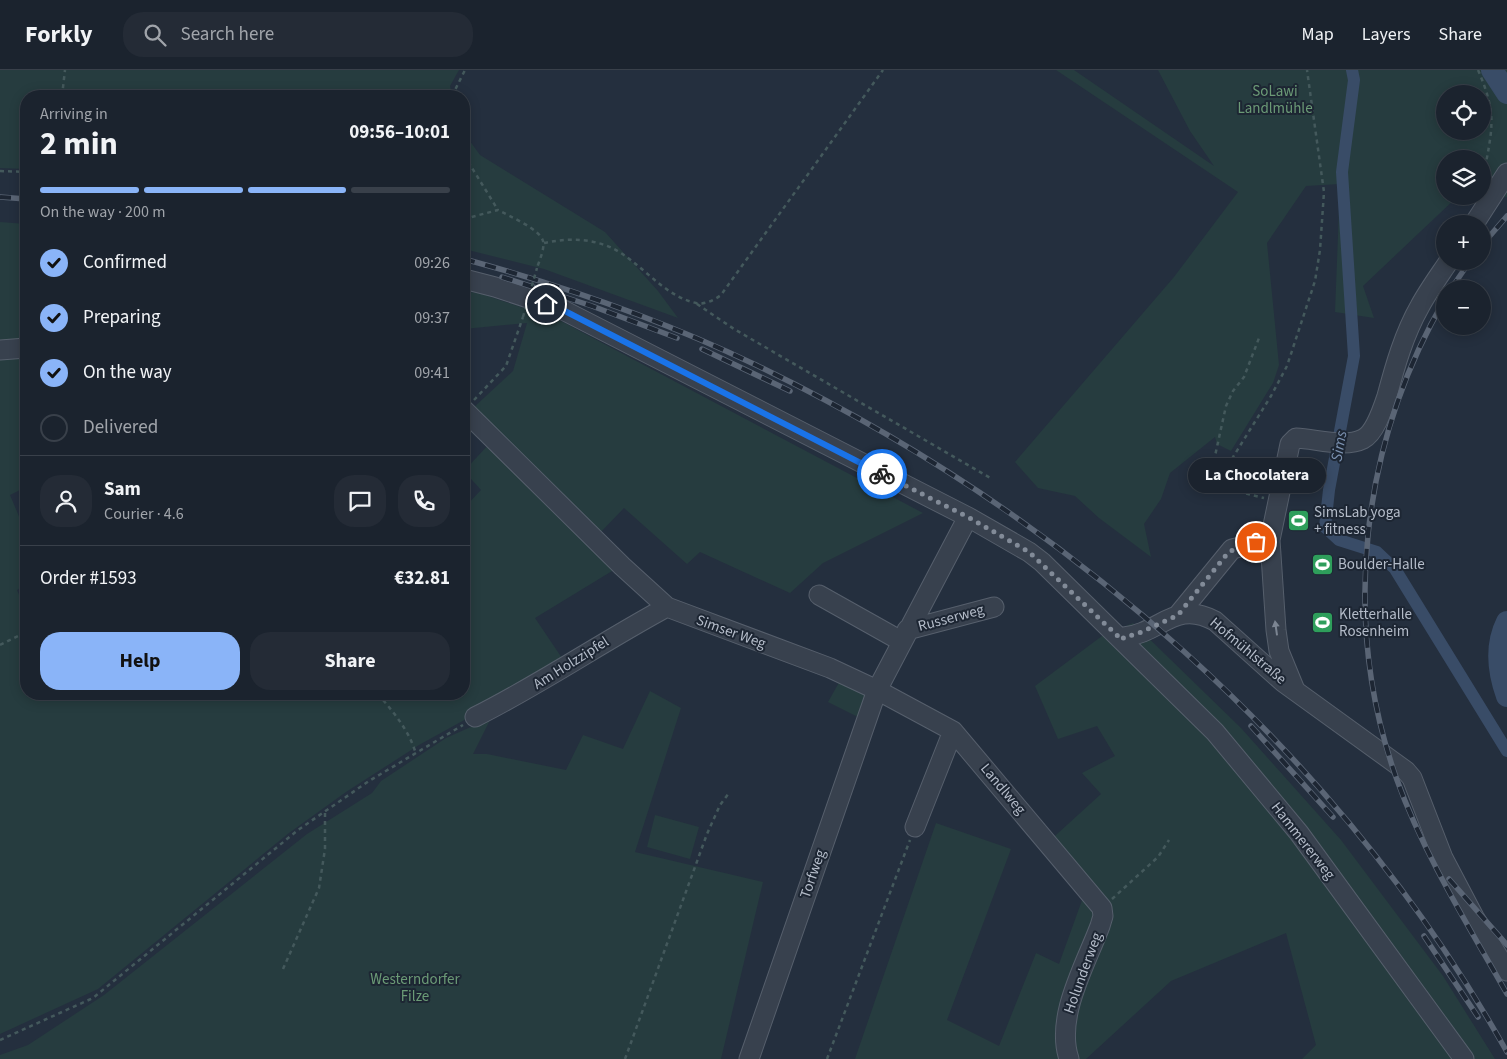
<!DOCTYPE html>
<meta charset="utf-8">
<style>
body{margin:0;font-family:"Source Sans 3",sans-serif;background:#242b36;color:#f1f3f6;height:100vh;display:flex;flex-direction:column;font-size:19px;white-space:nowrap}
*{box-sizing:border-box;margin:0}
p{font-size:16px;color:#a0a4aa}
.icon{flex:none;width:28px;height:28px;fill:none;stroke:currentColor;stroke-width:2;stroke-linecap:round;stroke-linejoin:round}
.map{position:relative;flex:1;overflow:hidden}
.sheet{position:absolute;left:20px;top:20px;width:450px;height:610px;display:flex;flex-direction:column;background:#1b232e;border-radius:20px;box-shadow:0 2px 12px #0003,0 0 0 1px #39404a}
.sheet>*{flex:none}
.fabs{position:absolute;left:1436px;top:15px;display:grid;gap:10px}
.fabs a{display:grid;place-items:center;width:55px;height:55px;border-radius:50%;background:#1b232e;box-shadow:0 2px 12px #0003,0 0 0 1px #39404a;font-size:25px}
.pin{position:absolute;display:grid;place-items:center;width:42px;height:42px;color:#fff;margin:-21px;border:2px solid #fff;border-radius:50%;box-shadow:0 1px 5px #0007}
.courier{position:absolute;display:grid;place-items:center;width:50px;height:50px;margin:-25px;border:4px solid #1a73e8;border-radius:50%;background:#fff;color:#222;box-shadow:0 1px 6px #0007}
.bubble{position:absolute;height:35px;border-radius:18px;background:#1b232e;box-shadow:0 2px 12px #0003,0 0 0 1px #39404a;font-size:16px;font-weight:700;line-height:35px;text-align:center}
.summary em{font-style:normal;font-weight:700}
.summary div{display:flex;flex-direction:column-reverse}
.summary{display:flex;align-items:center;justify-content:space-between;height:85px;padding:0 20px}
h1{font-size:32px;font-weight:700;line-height:38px}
.bar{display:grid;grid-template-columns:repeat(4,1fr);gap:8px 5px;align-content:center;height:60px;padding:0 20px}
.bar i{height:6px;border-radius:4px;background:#39404a}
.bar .selected{background:#8ab4f8}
.bar p{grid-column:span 4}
.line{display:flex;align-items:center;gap:12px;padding:0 20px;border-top:1px solid #39404a}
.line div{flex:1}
.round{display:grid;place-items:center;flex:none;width:52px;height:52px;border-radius:20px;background:#242b36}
ol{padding:0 20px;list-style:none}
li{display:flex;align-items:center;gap:15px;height:55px}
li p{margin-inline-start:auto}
li .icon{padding:5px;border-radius:50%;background:#8ab4f8;color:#111;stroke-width:4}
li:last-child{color:#a0a4aa}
li i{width:28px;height:28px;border:2px solid #39404a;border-radius:50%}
.action{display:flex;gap:10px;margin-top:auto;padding:10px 20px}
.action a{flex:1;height:58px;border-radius:20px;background:#8ab4f8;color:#111;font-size:20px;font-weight:700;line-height:58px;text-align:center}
.action a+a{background:#242b36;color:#f1f3f6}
header{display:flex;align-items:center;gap:30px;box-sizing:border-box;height:70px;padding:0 25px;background:#1b232e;border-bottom:1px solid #39404a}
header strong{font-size:24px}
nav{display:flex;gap:28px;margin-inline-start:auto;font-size:18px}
.search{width:350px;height:45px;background:#242b36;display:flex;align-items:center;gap:12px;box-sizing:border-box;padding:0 18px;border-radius:20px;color:#a0a4aa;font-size:19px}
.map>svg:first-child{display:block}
.green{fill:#263c3f;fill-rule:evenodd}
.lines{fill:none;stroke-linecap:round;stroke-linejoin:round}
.canal{stroke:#394c67;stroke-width:12}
.river{stroke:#394c67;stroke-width:22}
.minor-casing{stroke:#565f6c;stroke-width:21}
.path{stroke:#44595c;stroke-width:2.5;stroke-dasharray:4 4;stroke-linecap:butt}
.minor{stroke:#38414e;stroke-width:19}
.rail-casing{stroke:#5a6575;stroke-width:5.5}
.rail{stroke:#1d2633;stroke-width:4;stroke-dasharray:11;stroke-linecap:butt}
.path-bridge{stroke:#44595c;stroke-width:2.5;stroke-dasharray:4 4;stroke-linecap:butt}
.oneway{fill:#7c8592}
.done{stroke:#828b98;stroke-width:5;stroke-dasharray:0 9}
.route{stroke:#1a73e8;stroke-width:6}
.labels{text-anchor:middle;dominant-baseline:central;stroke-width:4;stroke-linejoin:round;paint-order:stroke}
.park-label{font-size:15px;fill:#6b9a76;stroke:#1d2633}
.poi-label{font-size:15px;fill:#b4bcc9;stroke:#1d2633;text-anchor:start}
.street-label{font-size:15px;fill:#b4bcc9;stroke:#1d2633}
.water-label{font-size:16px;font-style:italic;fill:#7c92b1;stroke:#1d2633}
</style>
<header>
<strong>Forkly</strong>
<div class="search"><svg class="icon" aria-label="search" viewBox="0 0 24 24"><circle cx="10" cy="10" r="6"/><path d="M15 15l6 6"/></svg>Search here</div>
<nav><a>Map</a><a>Layers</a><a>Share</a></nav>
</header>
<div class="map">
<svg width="1507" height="989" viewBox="0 0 1507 989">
<rect width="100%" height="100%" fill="#242f3e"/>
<!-- green -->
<path class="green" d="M0,0H459L450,16L452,26H26V99L0,98Z
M1056,0H1074L1214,96L1190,61L1158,0H1507V127L1483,126L1482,89H1445V126H1458L1363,216L1374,248L1335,242L1340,114L1306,116L1267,173L1279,295L1273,313L1231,381L1217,374L1215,367L1170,403L1161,429L1144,454L1151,487L1099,448L1075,426L1038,418L1015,392L1174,207L1238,122ZM1445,24H1482V61H1445Z
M464,63L480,85L605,162L658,221L678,248L544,199L464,179Z
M0,152L26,154V273L0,274Z
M476,222L559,250L923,443L823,493L790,523L700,482L687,494L624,438L597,466L472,339L513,301L527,253L464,259V223Z
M26,286V417L10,425L26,463V515L17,520L26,541V624H464V438L481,420L464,401L491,372L617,498L535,548L566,594L419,675L346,722L289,763L98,919L0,964V288Z
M1133,553L1241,658L1341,770L1443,906L1495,989H1302L1316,975L1286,863L1171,911L1086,989H855L936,753L1011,779L947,950L999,976L1036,883L1059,894L1085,822L1045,775L1101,724L1082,703L1115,686L1097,656L1058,669L1035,616L1102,566Z
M841,609L869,624L862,649L828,632Z
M650,621L681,638L635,782L763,812L721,989H0V985L28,975L104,925L307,764L372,723L381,711L446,668L491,648L473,684H487L566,700L583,665L623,679Z
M655,745L699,757L690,789L647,777Z"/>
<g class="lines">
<!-- canal -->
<path class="canal" d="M1352,0L1354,10L1342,102L1354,286L1329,420L1325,457L1339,470L1377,482L1395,499L1507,681"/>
<!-- river -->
<path class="river" d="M1492,0L1507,23
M1507,552C1495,576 1498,601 1507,626"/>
<defs>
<path id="minor" d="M1474,154L1507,103
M464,209L495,217L561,239L968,447L1029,482L1042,492L1215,662L1299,763L1464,989
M0,280L26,278
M464,340L622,496L667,537L830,598L877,620L968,447
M819,525L901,571
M1178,545L1232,479L1270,470
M907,560L994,537
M1122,570L1124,567C1161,563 1175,529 1215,551L1283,612L1406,701L1412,708L1443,788L1474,847L1507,901
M1295,620L1279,581L1276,560L1270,470L1290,374L1296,368C1317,369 1345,378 1363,369C1375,363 1383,338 1387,326C1395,296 1404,264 1420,236C1428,221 1439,206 1449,191
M475,647C541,614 602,572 667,537
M915,757L953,661
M749,989L877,620L953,661L1102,838L1103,846L1100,856C1085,896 1055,947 1069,989"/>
</defs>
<!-- minor casing -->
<use href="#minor" class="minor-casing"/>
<!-- path -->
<path class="path" d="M1478,0C1499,48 1491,61 1483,110
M62,26L65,0
M452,26L465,0
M464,85L498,140
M0,101L26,102
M464,149L498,140C509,146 540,159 543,171C545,179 539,191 537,198
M544,173C567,168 590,168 612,178C641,192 663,226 696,233C705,235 714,230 721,225L883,0
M697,234L734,259L992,409
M474,330L506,296L523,247
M1215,415L1213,395L1226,336L1233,321L1244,307L1259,268
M1215,416L1271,326L1287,296L1315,211L1320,180L1324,122L1307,0
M1215,416L1264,428
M0,575L26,562
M378,624C394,643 409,660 416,684
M1112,829L1158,787L1169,770
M283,899L319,818L325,779V741
M0,970L93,928L298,760L369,711L463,655
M625,989L707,764L720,735L729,723
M827,989L910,770"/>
<!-- minor -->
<use href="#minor" class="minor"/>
<defs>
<path id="rail" d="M0,127L26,129
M1482,175L1507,146
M464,189C564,216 662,250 756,295C1065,444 1338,681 1507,982
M502,207L592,236L677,268
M1451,219L1470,191
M1445,229C1361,373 1340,551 1397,710C1424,785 1468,855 1507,924
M702,279L790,321
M1251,656L1333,747
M1449,809L1507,875
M1424,866L1478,947"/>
</defs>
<!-- rail casing -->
<use href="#rail" class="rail-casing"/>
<!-- rail -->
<use href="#rail" class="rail"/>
<!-- path-bridge -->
<path class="path-bridge" d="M523,247L537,198"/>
</g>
<!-- one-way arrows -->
<defs><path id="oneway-solid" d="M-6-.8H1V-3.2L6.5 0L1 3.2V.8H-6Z" transform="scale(1.25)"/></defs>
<use class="oneway" href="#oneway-solid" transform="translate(1276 558) rotate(-98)"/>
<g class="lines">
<!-- done -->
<path class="done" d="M882,404L968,447L1029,482L1122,570L1124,567L1137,564L1178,545L1227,484L1237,477L1256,472"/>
<!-- route -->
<path class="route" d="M546,234L561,239L882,404"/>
</g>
<!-- icons -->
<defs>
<symbol id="stadium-square" viewBox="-11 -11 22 22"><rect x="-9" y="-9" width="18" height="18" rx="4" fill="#2e9e5b" stroke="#1d2633"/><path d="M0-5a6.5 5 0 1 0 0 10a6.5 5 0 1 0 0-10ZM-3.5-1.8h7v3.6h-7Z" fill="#fff"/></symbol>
</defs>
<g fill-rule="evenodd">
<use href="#stadium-square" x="1286" y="438" width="25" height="25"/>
<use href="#stadium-square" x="1310" y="482" width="25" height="25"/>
<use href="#stadium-square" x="1310" y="540" width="25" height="25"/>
</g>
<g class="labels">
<!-- park labels -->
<g class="park-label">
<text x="1275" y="21">SoLawi<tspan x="1275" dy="17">Landlmühle</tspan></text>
<text x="415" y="909">Westerndorfer<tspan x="415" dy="17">Filze</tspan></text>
</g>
<!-- poi labels -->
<g class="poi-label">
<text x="1314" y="442">SimsLab yoga<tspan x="1314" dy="17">+ fitness</tspan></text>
<text x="1338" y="494">Boulder-Halle</text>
<text x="1339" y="544">Kletterhalle<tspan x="1339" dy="17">Rosenheim</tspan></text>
</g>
<!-- street labels -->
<g class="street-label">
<text transform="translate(951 548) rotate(-15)">Russerweg</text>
<text transform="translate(731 562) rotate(20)">Simser Weg</text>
<text transform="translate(1248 581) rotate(40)">Hofmühlstraße</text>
<text transform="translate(571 593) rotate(-32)">Am Holzzipfel</text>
<text transform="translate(1003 719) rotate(50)">Landlweg</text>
<text transform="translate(1303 771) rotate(52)">Hammererweg</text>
<text transform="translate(813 804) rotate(-71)">Torfweg</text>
<text transform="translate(1083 903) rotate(-70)">Holunderweg</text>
</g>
<!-- water labels -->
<g class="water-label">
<text transform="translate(1339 376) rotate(-80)">Sims</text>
</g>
</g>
</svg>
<div class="fabs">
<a><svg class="icon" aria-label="locate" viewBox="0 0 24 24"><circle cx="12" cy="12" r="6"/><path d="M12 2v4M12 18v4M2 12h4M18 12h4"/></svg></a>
<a><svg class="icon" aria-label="layers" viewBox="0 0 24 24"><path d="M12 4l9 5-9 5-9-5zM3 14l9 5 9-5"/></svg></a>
<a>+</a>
<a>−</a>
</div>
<div class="pin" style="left:1256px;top:472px;background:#ea580c"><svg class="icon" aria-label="bag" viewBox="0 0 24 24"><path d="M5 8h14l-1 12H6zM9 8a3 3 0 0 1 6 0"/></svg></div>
<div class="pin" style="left:546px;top:234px;background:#1f2937"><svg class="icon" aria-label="home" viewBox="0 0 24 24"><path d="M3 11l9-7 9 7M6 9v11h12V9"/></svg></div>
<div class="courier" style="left:882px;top:404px"><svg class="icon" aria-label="bike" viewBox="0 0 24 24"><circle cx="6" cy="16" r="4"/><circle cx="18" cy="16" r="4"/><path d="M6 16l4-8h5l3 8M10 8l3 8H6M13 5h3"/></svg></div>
<div class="bubble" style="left:1188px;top:388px;width:138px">La Chocolatera</div>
<section class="sheet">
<div class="summary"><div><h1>2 min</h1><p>Arriving in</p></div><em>09:56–10:01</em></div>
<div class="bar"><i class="selected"></i><i class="selected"></i><i class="selected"></i><i></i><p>On the way · 200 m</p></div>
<ol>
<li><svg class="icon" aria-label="check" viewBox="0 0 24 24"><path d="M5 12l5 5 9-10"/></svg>Confirmed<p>09:26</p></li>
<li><svg class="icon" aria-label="check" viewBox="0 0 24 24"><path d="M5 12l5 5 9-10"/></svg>Preparing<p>09:37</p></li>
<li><svg class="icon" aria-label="check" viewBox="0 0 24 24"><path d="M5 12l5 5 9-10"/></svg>On the way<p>09:41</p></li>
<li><i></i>Delivered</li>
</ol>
<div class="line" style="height:90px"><a class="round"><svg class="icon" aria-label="person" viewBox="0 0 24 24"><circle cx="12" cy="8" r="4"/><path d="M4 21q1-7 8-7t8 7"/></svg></a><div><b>Sam</b><p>Courier · 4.6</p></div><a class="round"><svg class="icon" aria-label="chat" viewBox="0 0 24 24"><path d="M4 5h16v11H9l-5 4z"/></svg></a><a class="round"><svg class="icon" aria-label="phone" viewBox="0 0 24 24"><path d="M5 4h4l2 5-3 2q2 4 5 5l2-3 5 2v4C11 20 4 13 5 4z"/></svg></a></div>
<div class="line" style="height:65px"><div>Order #1593</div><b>€32.81</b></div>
<div class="action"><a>Help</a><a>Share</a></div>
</section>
</div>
